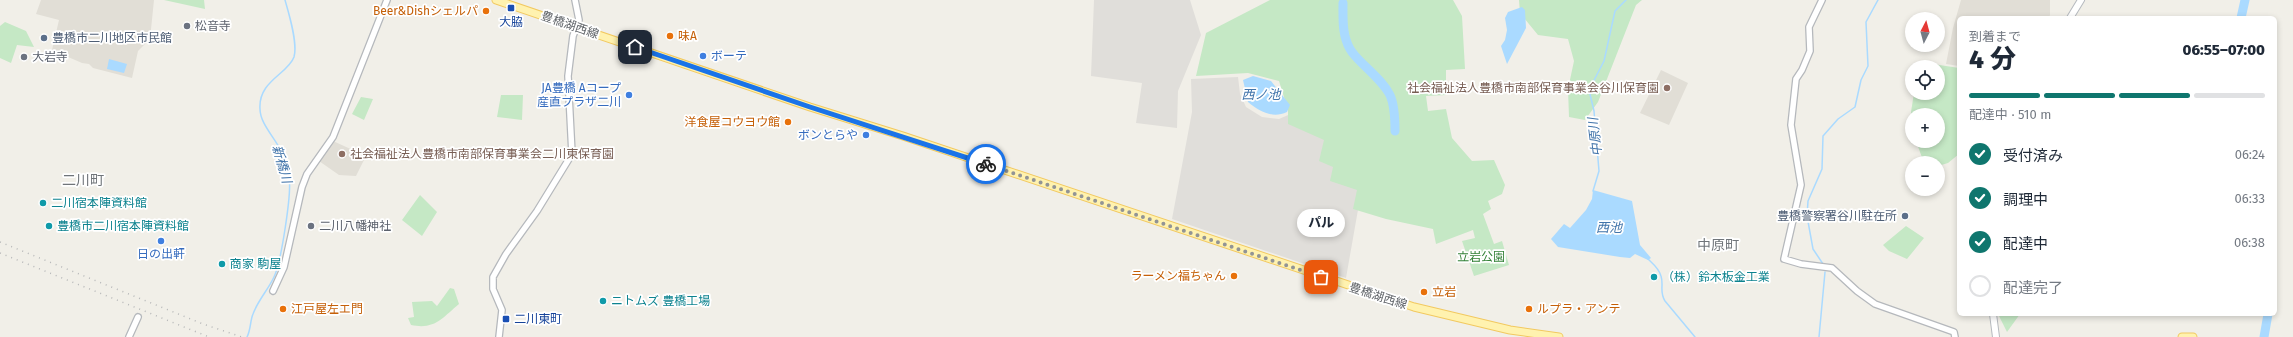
<!DOCTYPE html>
<html lang="ja">
<meta charset="utf-8">
<style>
body{margin:0;font-family:"Fira Sans","Noto Sans JP",sans-serif;background:#f6f6f7;color:#1f2937;height:100vh;display:flex;flex-direction:column;font-size:15px;white-space:nowrap}
*{box-sizing:border-box;margin:0}
p{font-size:13px;color:#747a83}
.icon{flex:none;width:22px;height:22px;fill:none;stroke:currentColor;stroke-width:2;stroke-linecap:round;stroke-linejoin:round}
.map{position:relative;flex:1;overflow:hidden}
.drawer{position:absolute;left:1957px;top:16px;width:320px;height:300px;display:flex;flex-direction:column;background:#fff;border-radius:6px;box-shadow:0 2px 6px #0003}
.drawer>*{flex:none}
.needle{width:26px;rotate:6deg}
.controls{position:absolute;left:1905px;top:12px;display:grid;gap:8px}
.controls a{display:grid;place-items:center;width:40px;height:40px;border-radius:50%;background:#fff;box-shadow:0 2px 6px #0003;font-size:20px}
.pin{position:absolute;display:grid;place-items:center;width:34px;height:34px;color:#fff;margin:-17px;border-radius:8px;box-shadow:0 2px 6px #0006}
.courier{position:absolute;display:grid;place-items:center;width:40px;height:40px;margin:-20px;border:3px solid #1a73e8;border-radius:50%;background:#fff;color:#222;box-shadow:0 1px 5px #0007}
.bubble{position:absolute;height:28px;border-radius:14px;background:#fff;box-shadow:0 2px 6px #0003;font-size:13px;font-weight:800;line-height:28px;text-align:center}
.overview em{font-style:normal;font-weight:800}
.overview div{display:flex;flex-direction:column-reverse}
.overview{display:flex;align-items:center;justify-content:space-between;height:68px;padding:0 12px}
h1{font-size:26px;font-weight:800;line-height:30px}
.bar{display:grid;grid-template-columns:repeat(4,1fr);gap:6px 4px;align-content:center;height:48px;padding:0 12px}
.bar i{height:5px;border-radius:3px;background:#e0e1e3}
.bar .active{background:#0f766e}
.bar p{grid-column:span 4}
ol{padding:0 12px;list-style:none}
li{display:flex;align-items:center;gap:12px;height:44px}
li p{margin-inline-start:auto}
li .icon{padding:4px;border-radius:50%;background:#0f766e;color:#fff;stroke-width:4}
li:last-child{color:#747a83}
li i{width:22px;height:22px;border:2px solid #e0e1e3;border-radius:50%}
.map>svg:first-child{display:block}
.industrial{fill:#e0deda}
.education{fill:#e1ded6}
.green{fill:#c5e8c5}
.water{fill:#aadaff}
.lines{fill:none;stroke-linecap:round;stroke-linejoin:round}
.stream{stroke:#aadaff;stroke-width:1.5}
.river{stroke:#aadaff;stroke-width:9}
.tertiary-casing{stroke:#b5b8bc;stroke-width:8}
.secondary-casing{stroke:#b6babf;stroke-width:8}
.primary-casing{stroke:#f2c960;stroke-width:9}
.tertiary{stroke:#fff;stroke-width:5.5}
.secondary{stroke:#fff;stroke-width:6}
.primary{stroke:#fff2af;stroke-width:7}
.rail{stroke:#b6b7b8;stroke-width:1.5;stroke-dasharray:1 5;stroke-linecap:butt}
.done{stroke:#929495;stroke-width:4;stroke-dasharray:0 7.2}
.route{stroke:#1a73e8;stroke-width:5}
.transit-dot{fill:#1a4fb4;stroke:#fff;stroke-width:1.5}
.food-dot{fill:#e8710a;stroke:#fff;stroke-width:1.5}
.worship-dot{fill:#6b7280;stroke:#fff;stroke-width:1.5}
.service-dot{fill:#5c6f8a;stroke:#fff;stroke-width:1.5}
.shop-dot{fill:#3f7fe0;stroke:#fff;stroke-width:1.5}
.education-dot{fill:#8d6e63;stroke:#fff;stroke-width:1.5}
.culture-dot{fill:#0f9aa8;stroke:#fff;stroke-width:1.5}
.labels{text-anchor:middle;dominant-baseline:central;stroke-width:3.5;stroke-linejoin:round;paint-order:stroke}
.food-label{font-size:12px;fill:#c56008;stroke:#fff;text-anchor:start}
.transit-label{font-size:12px;fill:#164399;stroke:#fff}
.street-label{font-size:12px;fill:#5f6368;stroke:#fff}
.worship-label{font-size:12px;fill:#5b616d;stroke:#fff;text-anchor:start}
.service-label{font-size:12px;fill:#4e5e75;stroke:#fff;text-anchor:start}
.shop-label{font-size:12px;fill:#366cbe;stroke:#fff;text-anchor:end}
.education-label{font-size:12px;fill:#785e54;stroke:#fff;text-anchor:end}
.culture-label{font-size:12px;fill:#0d838f;stroke:#fff;text-anchor:start}
.park-label{font-size:12px;fill:#348238;stroke:#fff}
.water-label{font-size:13px;font-style:italic;fill:#4174aa;stroke:#fff}
.quarter-label{font-size:14px;fill:#70757a;stroke:#fff}
</style>
<div class="map">
<svg width="2293" height="337" viewBox="0 0 2293 337">
<rect width="100%" height="100%" fill="#f1efe8"/>
<!-- industrial -->
<path class="industrial" d="M1094,0H1190L1201,35L1178,91L1177,128L1136,123L1142,83L1091,76Z
M1238,77L1240,94L1246,107L1262,117L1279,119L1295,112L1328,141L1362,187L1346,278L1172,219L1192,112L1191,79Z"/>
<!-- education -->
<path class="education" d="M41,0H154L150,39L138,51L132,78L93,68L89,64L82,63L52,50L59,20L36,14Z
M1961,0H2050V15L2049,18H1959V66L1946,64L1953,28Z
M1661,70L1688,83L1669,125L1640,113Z
M333,141L366,156L356,176L339,175L319,161Z"/>
<!-- green -->
<path class="green" d="M164,0H204L205,9Z
M1270,0H1453L1462,16L1465,69L1446,70V95L1426,96L1428,111L1446,109L1452,138L1472,161L1494,160L1505,185L1502,194L1488,201L1491,209L1483,214L1494,244L1502,241L1509,265L1474,276L1462,241L1475,238L1473,230L1436,244L1433,229L1386,219L1353,209L1357,190L1330,181L1333,167L1319,161L1324,140L1288,124V110L1279,81L1248,73L1196,76L1206,33Z
M1519,0H1642L1636,5L1598,102L1585,120L1569,117L1568,89L1574,61L1568,39L1538,35L1520,13Z
M5,22L26,31L34,47L17,45L11,63L0,58V26Z
M1933,64L1959,68V154L1948,163L1938,166V163H1924L1916,141H1938V115H1912V119L1911,112L1914,93H1938V67H1924Z
M501,95H523L522,120L497,117Z
M361,97L373,99L364,120L352,114Z
M420,195L437,212L422,236L402,220Z
M1906,226L1924,238L1907,259L1889,251L1883,245Z
M450,288L454,289L459,304C442,318 435,330 411,325L408,318L414,317L412,302L432,301L437,306Z
M1998,314H2020L2007,332Z"/>
<!-- water -->
<path class="water" d="M1522,7L1525,10L1526,28L1507,64L1501,46L1505,40L1507,30L1505,18L1508,12Z
M109,59L127,64L124,73L107,69Z
M1253,76L1271,81L1290,105L1287,112C1272,119 1259,111 1248,102L1243,80Z
M1593,190L1632,201L1640,245L1651,258L1648,260L1635,254L1630,258L1620,257L1558,247L1551,239L1564,224L1570,228L1586,210L1592,199Z"/>
<g class="lines">
<!-- stream -->
<path class="stream" d="M1593,191L1599,171L1594,111L1589,90L1604,61L1615,11L1626,0
M1647,258C1652,263 1659,268 1661,276C1664,285 1659,292 1665,301L1695,337
M1823,264L1813,249L1807,216L1808,201L1822,169L1823,136L1838,119L1855,107L1861,80L1868,66L1866,22L1878,0
M247,337C251,329 250,321 253,314C258,300 268,290 274,277C281,263 292,192 289,178C286,169 284,158 280,149C274,137 260,123 260,109C258,81 288,74 294,57C298,43 289,14 285,0
M1819,337L1825,272"/>
<!-- river -->
<path class="river" d="M1343,3C1343,19 1342,35 1350,49C1354,56 1360,61 1366,67C1391,91 1395,96 1395,131
M2241,18L2245,0
M2264,337L2268,314"/>
<defs>
<path id="tertiary" d="M1822,0L1809,27L1810,51L1802,70L1796,79L1791,125L1801,185L1784,259L1801,264L1832,268L1857,291L1875,304L1954,332L1955,337
M273,291L284,267L302,187L307,174L333,137L387,0
M129,337L138,317
M499,337L502,310L493,289V277L506,254L537,211L572,154L568,76L573,36L579,20L575,0"/>
<path id="secondary" d="M2070,18L2081,0
M1993,314L1996,337"/>
<path id="primary" d="M496,0L810,107L903,136L1414,307L1510,330L1559,337
M2182,337H2193"/>
</defs>
<!-- tertiary casing -->
<use href="#tertiary" class="tertiary-casing"/>
<!-- secondary casing -->
<use href="#secondary" class="secondary-casing"/>
<!-- primary casing -->
<use href="#primary" class="primary-casing"/>
<!-- tertiary -->
<use href="#tertiary" class="tertiary"/>
<!-- secondary -->
<use href="#secondary" class="secondary"/>
<!-- primary -->
<use href="#primary" class="primary"/>
<!-- rail -->
<path class="rail" d="M0,242L203,324L242,337
M0,253L209,337"/>
</g>
<g class="lines">
<!-- done -->
<path class="done" d="M986,164L1321,277"/>
<!-- route -->
<path class="route" d="M635,47L810,107L986,164"/>
</g>
<!-- markers -->
<g class="transit-dot">
<rect x="507" y="4" width="8" height="8" rx="2"/>
<rect x="502" y="315" width="8" height="8" rx="2"/>
</g>
<g class="food-dot">
<circle cx="486" cy="11" r="4"/>
<circle cx="670" cy="36" r="4"/>
<circle cx="788" cy="122" r="4"/>
<circle cx="1234" cy="276" r="4"/>
<circle cx="1424" cy="292" r="4"/>
<circle cx="283" cy="309" r="4"/>
<circle cx="1529" cy="309" r="4"/>
</g>
<g class="worship-dot">
<circle cx="187" cy="26" r="4"/>
<circle cx="24" cy="57" r="4"/>
<circle cx="311" cy="226" r="4"/>
</g>
<g class="service-dot">
<circle cx="44" cy="38" r="4"/>
<circle cx="1905" cy="216" r="4"/>
</g>
<g class="shop-dot">
<circle cx="703" cy="56" r="4"/>
<circle cx="629" cy="95" r="4"/>
<circle cx="866" cy="135" r="4"/>
<circle cx="161" cy="241" r="4"/>
</g>
<g class="education-dot">
<circle cx="1667" cy="88" r="4"/>
<circle cx="342" cy="154" r="4"/>
</g>
<g class="culture-dot">
<circle cx="43" cy="203" r="4"/>
<circle cx="49" cy="226" r="4"/>
<circle cx="222" cy="264" r="4"/>
<circle cx="1654" cy="277" r="4"/>
<circle cx="603" cy="301" r="4"/>
</g>
<g class="labels">
<!-- food labels -->
<g class="food-label">
<text x="478" y="11" text-anchor="end">Beer&amp;Dishシェルパ</text>
<text x="678" y="36">味A</text>
<text x="780" y="122" text-anchor="end">洋食屋コウヨウ館</text>
<text x="1226" y="276" text-anchor="end">ラーメン福ちゃん</text>
<text x="1432" y="292">立岩</text>
<text x="291" y="309">江戸屋左エ門</text>
<text x="1537" y="309">ルプラ・アンテ</text>
</g>
<!-- transit labels -->
<g class="transit-label">
<text x="511" y="22">大脇</text>
<text x="514" y="319" text-anchor="start">二川東町</text>
</g>
<!-- street labels -->
<g class="street-label">
<text transform="translate(570 25) rotate(19)">豊橋湖西線</text>
<text transform="translate(1378 296) rotate(18)">豊橋湖西線</text>
</g>
<!-- worship labels -->
<g class="worship-label">
<text x="195" y="26">松音寺</text>
<text x="32" y="57">大岩寺</text>
<text x="319" y="226">二川八幡神社</text>
</g>
<!-- service labels -->
<g class="service-label">
<text x="52" y="38">豊橋市二川地区市民館</text>
<text x="1897" y="216" text-anchor="end">豊橋警察署谷川駐在所</text>
</g>
<!-- shop labels -->
<g class="shop-label">
<text x="711" y="56" text-anchor="start">ボーテ</text>
<text x="621" y="88">JA豊橋 Aコープ<tspan x="621" dy="14">産直プラザ二川</tspan></text>
<text x="858" y="135">ボンとらや</text>
<text x="161" y="254" text-anchor="middle">日の出軒</text>
</g>
<!-- education labels -->
<g class="education-label">
<text x="1659" y="88">社会福祉法人豊橋市南部保育事業会谷川保育園</text>
<text x="350" y="154" text-anchor="start">社会福祉法人豊橋市南部保育事業会二川東保育園</text>
</g>
<!-- culture labels -->
<g class="culture-label">
<text x="51" y="203">二川宿本陣資料館</text>
<text x="57" y="226">豊橋市二川宿本陣資料館</text>
<text x="230" y="264">商家 駒屋</text>
<text x="1662" y="277">（株）鈴木板金工業</text>
<text x="611" y="301">ニトムズ 豊橋工場</text>
</g>
<!-- park labels -->
<g class="park-label">
<text x="1481" y="257">立岩公園</text>
</g>
<!-- water labels -->
<g class="water-label">
<text x="1261" y="94">西ノ池</text>
<text transform="translate(1595 137) rotate(-97)">中原川</text>
<text transform="translate(282 164) rotate(74)">新橋川</text>
<text x="1609" y="227">西池</text>
</g>
<!-- quarter labels -->
<g class="quarter-label">
<text x="83" y="180">二川町</text>
<text x="1718" y="245">中原町</text>
</g>
</g>
</svg>
<div class="controls">
<a><svg class="needle" viewBox="-14 -14 28 28"><path d="M0-13l5 13h-10z" fill="#e53935"/><path d="M0 13l5-13h-10z" fill="#747a83"/></svg></a>
<a><svg class="icon" aria-label="locate" viewBox="0 0 24 24"><circle cx="12" cy="12" r="6"/><path d="M12 2v4M12 18v4M2 12h4M18 12h4"/></svg></a>
<a>+</a>
<a>−</a>
</div>
<div class="pin" style="left:1321px;top:277px;background:#ea580c"><svg class="icon" aria-label="bag" viewBox="0 0 24 24"><path d="M5 8h14l-1 12H6zM9 8a3 3 0 0 1 6 0"/></svg></div>
<div class="pin" style="left:635px;top:47px;background:#1f2937"><svg class="icon" aria-label="home" viewBox="0 0 24 24"><path d="M3 11l9-7 9 7M6 9v11h12V9"/></svg></div>
<div class="courier" style="left:986px;top:164px"><svg class="icon" aria-label="bike" viewBox="0 0 24 24"><circle cx="6" cy="16" r="4"/><circle cx="18" cy="16" r="4"/><path d="M6 16l4-8h5l3 8M10 8l3 8H6M13 5h3"/></svg></div>
<div class="bubble" style="left:1297px;top:209px;width:48px">パル</div>
<section class="drawer">
<div class="overview"><div><h1>4 分</h1><p>到着まで</p></div><em>06:55–07:00</em></div>
<div class="bar"><i class="active"></i><i class="active"></i><i class="active"></i><i></i><p>配達中 · 510 m</p></div>
<ol>
<li><svg class="icon" aria-label="check" viewBox="0 0 24 24"><path d="M5 12l5 5 9-10"/></svg>受付済み<p>06:24</p></li>
<li><svg class="icon" aria-label="check" viewBox="0 0 24 24"><path d="M5 12l5 5 9-10"/></svg>調理中<p>06:33</p></li>
<li><svg class="icon" aria-label="check" viewBox="0 0 24 24"><path d="M5 12l5 5 9-10"/></svg>配達中<p>06:38</p></li>
<li><i></i>配達完了</li>
</ol>
</section>
</div>
